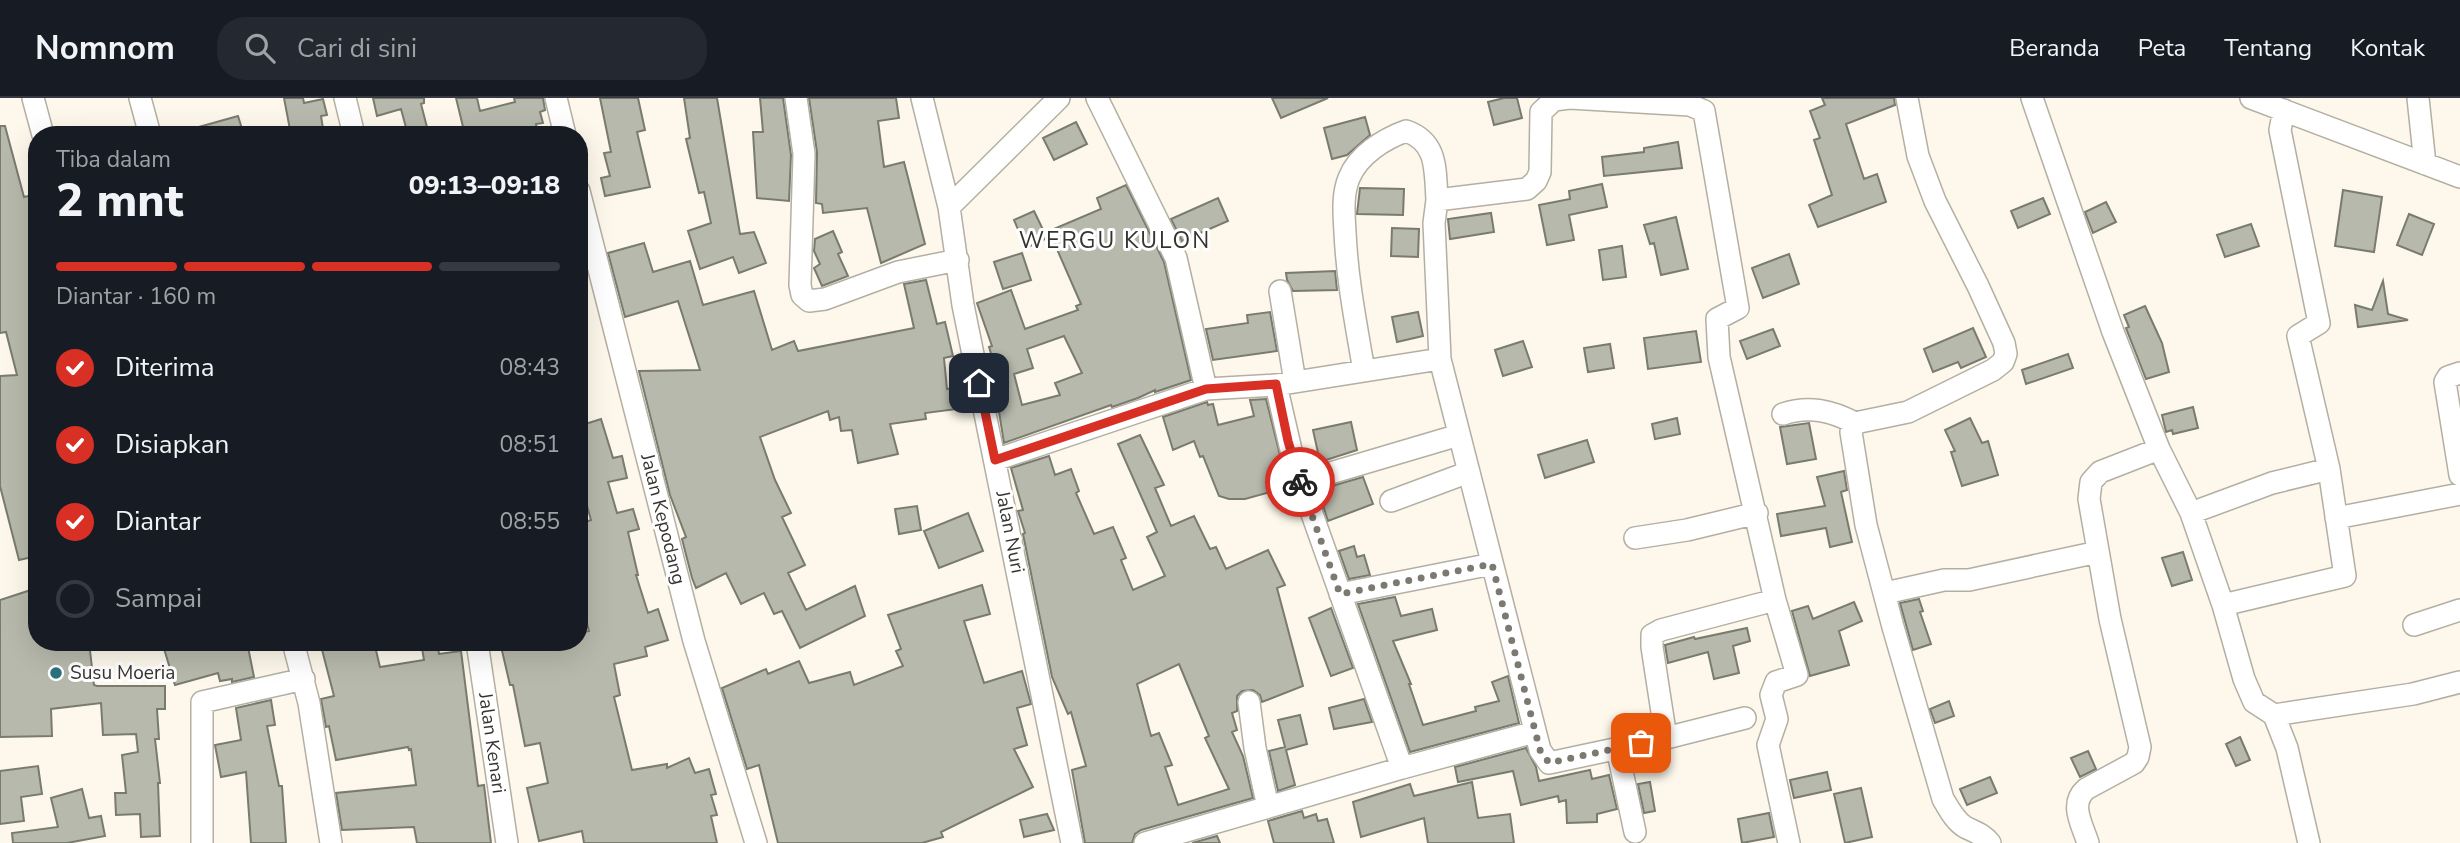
<!DOCTYPE html>
<html lang="id">
<meta charset="utf-8">
<style>
body{margin:0;font-family:"Nunito Sans",sans-serif;background:#242831;color:#f1f3f6;height:100vh;display:flex;flex-direction:column;font-size:26px;white-space:nowrap}
*{box-sizing:border-box;margin:0}
p{font-size:23px;color:#9ea1a6}
.icon{flex:none;width:38px;height:38px;fill:none;stroke:currentColor;stroke-width:2;stroke-linecap:round;stroke-linejoin:round}
.map{position:relative;flex:1;overflow:hidden}
.side{position:absolute;left:28px;top:28px;width:560px;height:525px;display:flex;flex-direction:column;background:#171b24;border-radius:28px;box-shadow:0 7px 28px #0002}
.side>*{flex:none}
.pin{position:absolute;display:grid;place-items:center;width:60px;height:60px;color:#fff;margin:-30px;border-radius:14px;box-shadow:0 4px 10px #0006}
.courier{position:absolute;display:grid;place-items:center;width:70px;height:70px;margin:-35px;border:5px solid #d93025;border-radius:50%;background:#fff;color:#222;box-shadow:0 2px 9px #0007}
.head em{font-style:normal;font-weight:800}
.head div{display:flex;flex-direction:column-reverse}
.head{display:flex;align-items:center;justify-content:space-between;height:119px;padding:0 28px}
h1{font-size:46px;font-weight:800;line-height:52px}
.bar{display:grid;grid-template-columns:repeat(4,1fr);gap:10px 7px;align-content:center;height:84px;padding:0 28px}
.bar i{height:9px;border-radius:5px;background:#363941}
.bar .selected{background:#d93025}
.bar p{grid-column:span 4}
ol{padding:0 28px;list-style:none}
li{display:flex;align-items:center;gap:21px;height:77px}
li p{margin-inline-start:auto}
li .icon{padding:7px;border-radius:50%;background:#d93025;color:#fff;stroke-width:4}
li:last-child{color:#9ea1a6}
li i{width:38px;height:38px;border:4px solid #363941;border-radius:50%}
header{display:flex;align-items:center;gap:42px;box-sizing:border-box;height:98px;padding:0 35px;background:#171b24;border-bottom:2px solid #363941}
header strong{font-size:33px}
nav{display:flex;gap:38px;margin-inline-start:auto;font-size:24px}
.search{width:490px;height:63px;background:#242831;display:flex;align-items:center;gap:18px;box-sizing:border-box;padding:0 24px;border-radius:28px;color:#9ea1a6;font-size:26px}
.map>svg:first-child{display:block}
.building{fill:#b7b9ac;stroke:#797b6f;stroke-width:2;fill-rule:evenodd}
.lines{fill:none;stroke-linecap:round;stroke-linejoin:round}
.minor-casing{stroke:#b3afa2;stroke-width:24}
.minor{stroke:#fff;stroke-width:21}
.done{stroke:#7c7971;stroke-width:7;stroke-dasharray:0 12.6}
.route{stroke:#d93025;stroke-width:9}
.poi-dot{fill:#2a717e;stroke:#fff;stroke-width:2.5}
.labels{text-anchor:middle;dominant-baseline:central;stroke-width:6;stroke-linejoin:round;paint-order:stroke}
.street-label{font-size:19px;fill:#36342f;stroke:#fff}
.poi-label{font-size:19px;fill:#36342f;stroke:#fff;text-anchor:start}
.quarter-label{font-size:23px;letter-spacing:2px;fill:#36342f;stroke:#fff}
</style>
<header>
<strong>Nomnom</strong>
<div class="search"><svg class="icon" aria-label="search" viewBox="0 0 24 24"><circle cx="10" cy="10" r="6"/><path d="M15 15l6 6"/></svg>Cari di sini</div>
<nav><a>Beranda</a><a>Peta</a><a>Tentang</a><a>Kontak</a></nav>
</header>
<div class="map">
<svg width="2460" height="745" viewBox="0 0 2460 745">
<rect width="100%" height="100%" fill="#fdf8eb"/>
<!-- building -->
<path class="building" d="M284,0H303L304,5L323,1L327,17L321,18L324,37H291Z
M373,0H424V5L421,6L429,37H408L401,11L377,18Z
M456,0H477L480,13L515,4L514,0H543L545,12L540,14L543,25L536,26L538,37H465Z
M600,0H638L645,32L637,34L650,89L605,98L601,80L610,78L604,55L611,54Z
M684,0H717L740,136L754,134L766,165L739,175L733,159L700,171L688,133L711,125L704,94L699,95L686,41L690,40Z
M760,0H783L791,57L789,103L757,100L753,34H763Z
M809,0H896L899,20L878,23L884,69L904,64L925,146L881,165L867,110L823,115L822,106L816,105L817,54Z
M1272,0H1328L1281,20Z
M1504,0H1517L1522,20L1494,27L1488,4Z
M1822,0H1894L1895,7L1846,26L1864,81L1877,76L1886,104L1818,129L1809,107L1832,97L1814,42L1820,40L1810,13L1825,7Z
M238,18L244,37H189L188,32Z
M1365,19L1370,37L1347,57L1332,61L1324,30Z
M1076,24L1087,46L1054,62L1043,40Z
M0,28H5L24,99L37,96V458L19,462L0,388V278L17,277L6,234L0,235Z
M1678,44L1682,70L1604,78L1602,59L1644,54V50Z
M1602,86L1607,109L1569,117L1574,142L1547,147L1539,107L1570,101L1569,93Z
M1126,87L1164,164L1191,282L1155,294V292L1138,300L1112,309L1111,307L1004,345L999,314L1003,312L990,267L994,265L989,249L992,248L977,205L1011,192L1025,231L1078,212L1076,208L1081,206L1049,133L1101,111L1097,100ZM1064,238L1082,275L1055,285L1060,297L1022,307L1014,276L1033,270L1027,251Z
M1360,90L1404,91L1403,117L1357,116Z
M2343,92L2382,99L2374,154L2335,148Z
M1218,100L1228,123L1182,143L1171,121Z
M2043,100L2050,116L2018,130L2011,113Z
M2106,104L2116,124L2093,135L2085,114Z
M1034,113L1047,140L1026,150L1014,122Z
M1491,115L1494,134L1450,141L1448,121Z
M2409,116L2434,126L2422,157L2397,147Z
M1676,119L1688,171L1661,177L1654,145L1650,146L1644,127Z
M2251,126L2259,148L2225,159L2217,137Z
M1392,130L1419,131L1418,159L1391,158Z
M833,133L842,154L838,156L848,178L822,188L814,170L820,166L814,153L815,141Z
M644,145L653,174L690,163L703,207L754,193L772,252L794,243L798,253L914,230L904,186L926,182L937,226L945,224L953,258L944,260L947,291L954,290L957,311L925,315L926,321L890,326L898,356L858,365L852,332L841,333L839,319L830,322L828,313L760,339L775,382L791,415L782,419L805,467L788,475L806,512L855,488L865,518L800,550L782,513L774,516L764,495L741,506L726,475L696,490L692,480L682,441L686,439L670,397L639,273L700,272L678,203L625,219L608,155Z
M1622,148L1626,179L1603,182L1599,152Z
M1022,155L1031,182L1003,191L994,164Z
M1789,156L1799,186L1763,200L1752,170Z
M1335,173L1337,192L1293,193L1287,182L1286,175Z
M2383,183L2388,216L2408,222L2358,229L2355,207L2372,212Z
M2145,208L2162,245L2169,274L2146,281L2126,230L2129,229L2124,217Z
M1270,214L1277,253L1213,262L1206,231L1248,225L1247,217Z
M1418,214L1423,238L1397,244L1392,219Z
M1973,230L1986,259L1961,270L1958,264L1933,274L1924,251Z
M1773,231L1780,248L1747,261L1740,243Z
M1696,233L1701,264L1648,271L1644,240Z
M1523,243L1532,269L1503,278L1495,252Z
M1610,246L1614,270L1588,274L1584,250Z
M2068,256L2073,270L2026,286L2022,272Z
M1266,301L1288,389L1245,401H1229L1219,398L1203,358L1200,359L1194,343L1173,352L1163,319L1207,304L1208,307L1213,306L1218,327L1254,318L1250,302Z
M2193,309L2198,330L2173,336L2172,332L2166,334L2162,317Z
M1677,320L1680,336L1655,341L1652,326Z
M1970,320L1982,345L1988,343L1998,377L1962,388L1951,354L1955,353L1945,332Z
M601,321L613,360L622,358L627,380L608,384L617,415L633,411L639,431L628,434L638,477H636L648,515L658,511L668,542L645,549L647,558L614,566L620,597L614,599L632,672L667,666V670L689,660L695,675L709,671L716,696L711,697L717,717L711,718L717,745H584L582,733L539,743L527,690L548,685L540,645L525,648L513,587H510L500,544H579V535L589,533L579,498V426L591,422L582,390L579,391V328Z
M1351,324L1357,352L1320,364L1313,332Z
M1809,325L1816,361L1787,366L1780,329Z
M1140,337L1164,387L1155,390L1171,428L1194,418L1210,451L1216,449L1226,471L1268,452L1285,487L1277,490L1303,588L1262,604L1260,597L1253,592L1242,593L1237,598V613L1232,615L1237,632L1232,634L1243,658L1253,700L1141,732L1135,736L1132,745H1085L1072,672L1086,668L1071,614L1068,616L1052,579L1023,436L1025,435L1018,413L1023,412L1011,370L1049,358L1055,377L1071,371L1079,393L1076,395L1094,436L1113,429L1126,460L1121,462L1133,492L1165,478L1147,439L1157,434L1118,346ZM1179,566L1209,638L1205,640L1229,691L1178,707L1165,669L1172,667L1159,635L1151,638L1137,586Z
M1587,342L1594,364L1545,380L1538,357Z
M1844,373L1847,392L1841,394L1852,444L1830,449L1826,430L1781,438L1777,416L1825,408L1817,379Z
M1363,379L1373,406L1328,423L1318,392Z
M917,408L921,432L899,436L895,411Z
M968,415L983,453L939,470L924,433Z
M1354,448L1357,459L1364,457L1370,477L1349,481L1339,453Z
M2183,454L2192,482L2172,488L2162,460Z
M982,487L990,516L964,523L984,585L1022,573L1031,606L1017,610L1027,647L1014,651L1033,689L941,734L943,739L922,745H778L759,667L747,671L722,590L766,571L768,576L799,563L809,585L850,574L854,587L903,568L896,553L901,551L888,517Z
M37,490V544H89L94,587L97,588H165V611H157L159,641H155L160,685H158L160,738L141,739L140,716L116,717L115,695H126L122,657L138,654L136,636L103,637L101,605L51,611L52,638L0,639V502Z
M1395,499L1401,518L1432,511L1437,532L1393,543L1411,586H1409L1423,627L1476,613L1475,609L1499,603L1492,584L1508,578L1519,625L1410,654L1358,506Z
M1919,501L1923,513L1920,514L1931,546L1913,552L1900,505Z
M1854,504L1862,523L1839,533L1849,567L1810,578L1792,513L1808,508L1813,521Z
M1331,510L1353,570L1331,578L1309,520Z
M1747,530L1750,543L1733,548L1739,575L1714,581L1708,554L1668,565L1665,547L1694,539L1695,541Z
M162,544H247L254,579L232,584V581L220,583L218,575L175,587Z
M320,544H374L380,569L424,562L421,544H437L439,556L461,553L478,688L484,687L491,745H417L414,729L342,732L336,695L416,687L411,651L409,652L408,649L336,662L329,628L326,629L321,601L334,598Z
M1364,601L1372,624L1334,631L1329,610Z
M271,602L275,627L267,628L279,688H282L286,745H251L246,674L221,679L215,647L241,642L236,610Z
M1949,603L1954,618L1935,625L1930,611Z
M1300,617L1307,646L1286,652L1295,687L1278,693L1269,653L1285,649L1278,622Z
M2240,639L2250,662L2236,668L2226,646Z
M1526,650L1536,669L1539,683L1590,672L1592,681L1609,677L1617,711L1597,716V724L1567,725L1566,702L1559,704L1558,698L1521,707L1513,673L1458,684L1455,669Z
M2088,653L2096,671L2080,679L2071,660Z
M38,668L42,696L21,699L24,723L0,726V673Z
M1827,674L1831,692L1794,700L1790,682Z
M1990,679L1997,695L1967,707L1960,691Z
M1472,684L1478,720L1510,716L1514,745H1428L1424,720L1361,739L1353,704L1410,686L1414,698Z
M1650,684L1655,713L1644,715L1638,686Z
M1861,690L1872,739L1845,745L1834,696Z
M82,691L89,720L101,718L105,738L67,745H13L12,735L58,729L51,700Z
M1302,713L1304,720L1316,716L1318,723L1327,721L1334,745H1274L1268,723Z
M1769,715L1774,739L1742,745L1738,721Z
M1047,716L1054,732L1024,739L1020,722Z
M1217,738L1220,745H1192Z"/>
<g class="lines">
<defs>
<path id="minor" d="M33,0L43,37
M140,0L150,37
M345,0L354,37
M556,0L565,37
M796,0L804,56L800,187L802,197L809,203L825,201L898,174L958,162
M922,0L949,109L963,207L1072,745
M1097,0L1176,160L1206,291
M1569,0L1554,2L1541,14L1540,74L1536,83L1527,91L1437,102L1434,125L1440,261L1540,652L1549,665L1666,640L1745,620
M1570,0L1690,7
M1690,0V7L1704,13L1738,210L1717,221L1719,259L1775,502L1797,577L1776,584L1771,597L1777,621L1768,647L1789,745
M1907,0L1918,58L1935,103L1978,188L2004,245L2006,256L2003,264L1993,272L1908,314L1855,325L1851,334L1866,427L1893,529L1943,701C1949,711 1955,723 1965,729C1975,734 1983,736 1990,745
M2032,0L2113,234L2159,351L2100,374L2091,384L2089,401L2110,521L2140,649L2138,659L2134,665L2086,691C2069,706 2082,726 2088,745
M2251,0L2460,79
M2418,0L2425,66
M2284,12L2280,32L2319,225L2298,238L2329,371
M579,93L694,543L756,745
M949,109L1059,0
M1280,193L1295,284
M1364,273C1356,226 1347,181 1345,134C1344,116 1342,97 1349,80C1358,57 1384,41 1406,33C1438,44 1435,72 1437,102
M2460,275L2448,279L2445,284L2460,377
M1783,316C1809,307 1832,313 1855,325
M2159,351L2191,415L2223,507L2244,581L2254,604L2274,617L2287,650L2309,745
M995,362L1206,291L1276,287L1440,261
M1300,384L1459,337
M1391,403L1469,374
M2191,415L2272,385L2329,371L2345,478L2223,507
M2336,420L2460,396
M1635,440L1687,432L1757,415
M1885,495L1944,482H1969L2098,454
M1340,496L1492,466
M2414,527L2460,512
M293,544L309,605L331,745
M477,544L507,745
M1249,604L1255,650L1268,709
M2274,617L2413,596L2460,584
M1666,640L1652,549V537L1661,532L1775,502
M1617,650L1635,734
M1402,670L1535,634
M202,745V604L304,581
M1145,745L1402,670L1294,365L1276,287"/>
</defs>
<!-- minor casing -->
<use href="#minor" class="minor-casing"/>
<!-- minor -->
<use href="#minor" class="minor"/>
</g>
<g class="lines">
<!-- done -->
<path class="done" d="M1300,384L1340,496L1492,466L1540,652L1549,665L1641,645"/>
<!-- route -->
<path class="route" d="M979,285L995,362L1206,291L1276,286L1288,343L1300,384"/>
</g>
<!-- markers -->
<circle class="poi-dot" cx="56" cy="575" r="7"/>
<g class="labels">
<!-- street labels -->
<g class="street-label">
<text transform="translate(663 421) rotate(76)">Jalan Kepodang</text>
<text transform="translate(1010 434) rotate(79)">Jalan Nuri</text>
<text transform="translate(492 645) rotate(82)">Jalan Kenari</text>
</g>
<!-- poi labels -->
<g class="poi-label">
<text x="70" y="575">Susu Moeria</text>
</g>
<!-- quarter labels -->
<g class="quarter-label">
<text x="1115" y="142">WERGU KULON</text>
</g>
</g>
</svg>
<div class="pin" style="left:1641px;top:645px;background:#ea580c"><svg class="icon" aria-label="bag" viewBox="0 0 24 24"><path d="M5 8h14l-1 12H6zM9 8a3 3 0 0 1 6 0"/></svg></div>
<div class="pin" style="left:979px;top:285px;background:#1f2937"><svg class="icon" aria-label="home" viewBox="0 0 24 24"><path d="M3 11l9-7 9 7M6 9v11h12V9"/></svg></div>
<div class="courier" style="left:1300px;top:384px"><svg class="icon" aria-label="bike" viewBox="0 0 24 24"><circle cx="6" cy="16" r="4"/><circle cx="18" cy="16" r="4"/><path d="M6 16l4-8h5l3 8M10 8l3 8H6M13 5h3"/></svg></div>
<section class="side">
<div class="head"><div><h1>2 mnt</h1><p>Tiba dalam</p></div><em>09:13–09:18</em></div>
<div class="bar"><i class="selected"></i><i class="selected"></i><i class="selected"></i><i></i><p>Diantar · 160 m</p></div>
<ol>
<li><svg class="icon" aria-label="check" viewBox="0 0 24 24"><path d="M5 12l5 5 9-10"/></svg>Diterima<p>08:43</p></li>
<li><svg class="icon" aria-label="check" viewBox="0 0 24 24"><path d="M5 12l5 5 9-10"/></svg>Disiapkan<p>08:51</p></li>
<li><svg class="icon" aria-label="check" viewBox="0 0 24 24"><path d="M5 12l5 5 9-10"/></svg>Diantar<p>08:55</p></li>
<li><i></i>Sampai</li>
</ol>
</section>
</div>
